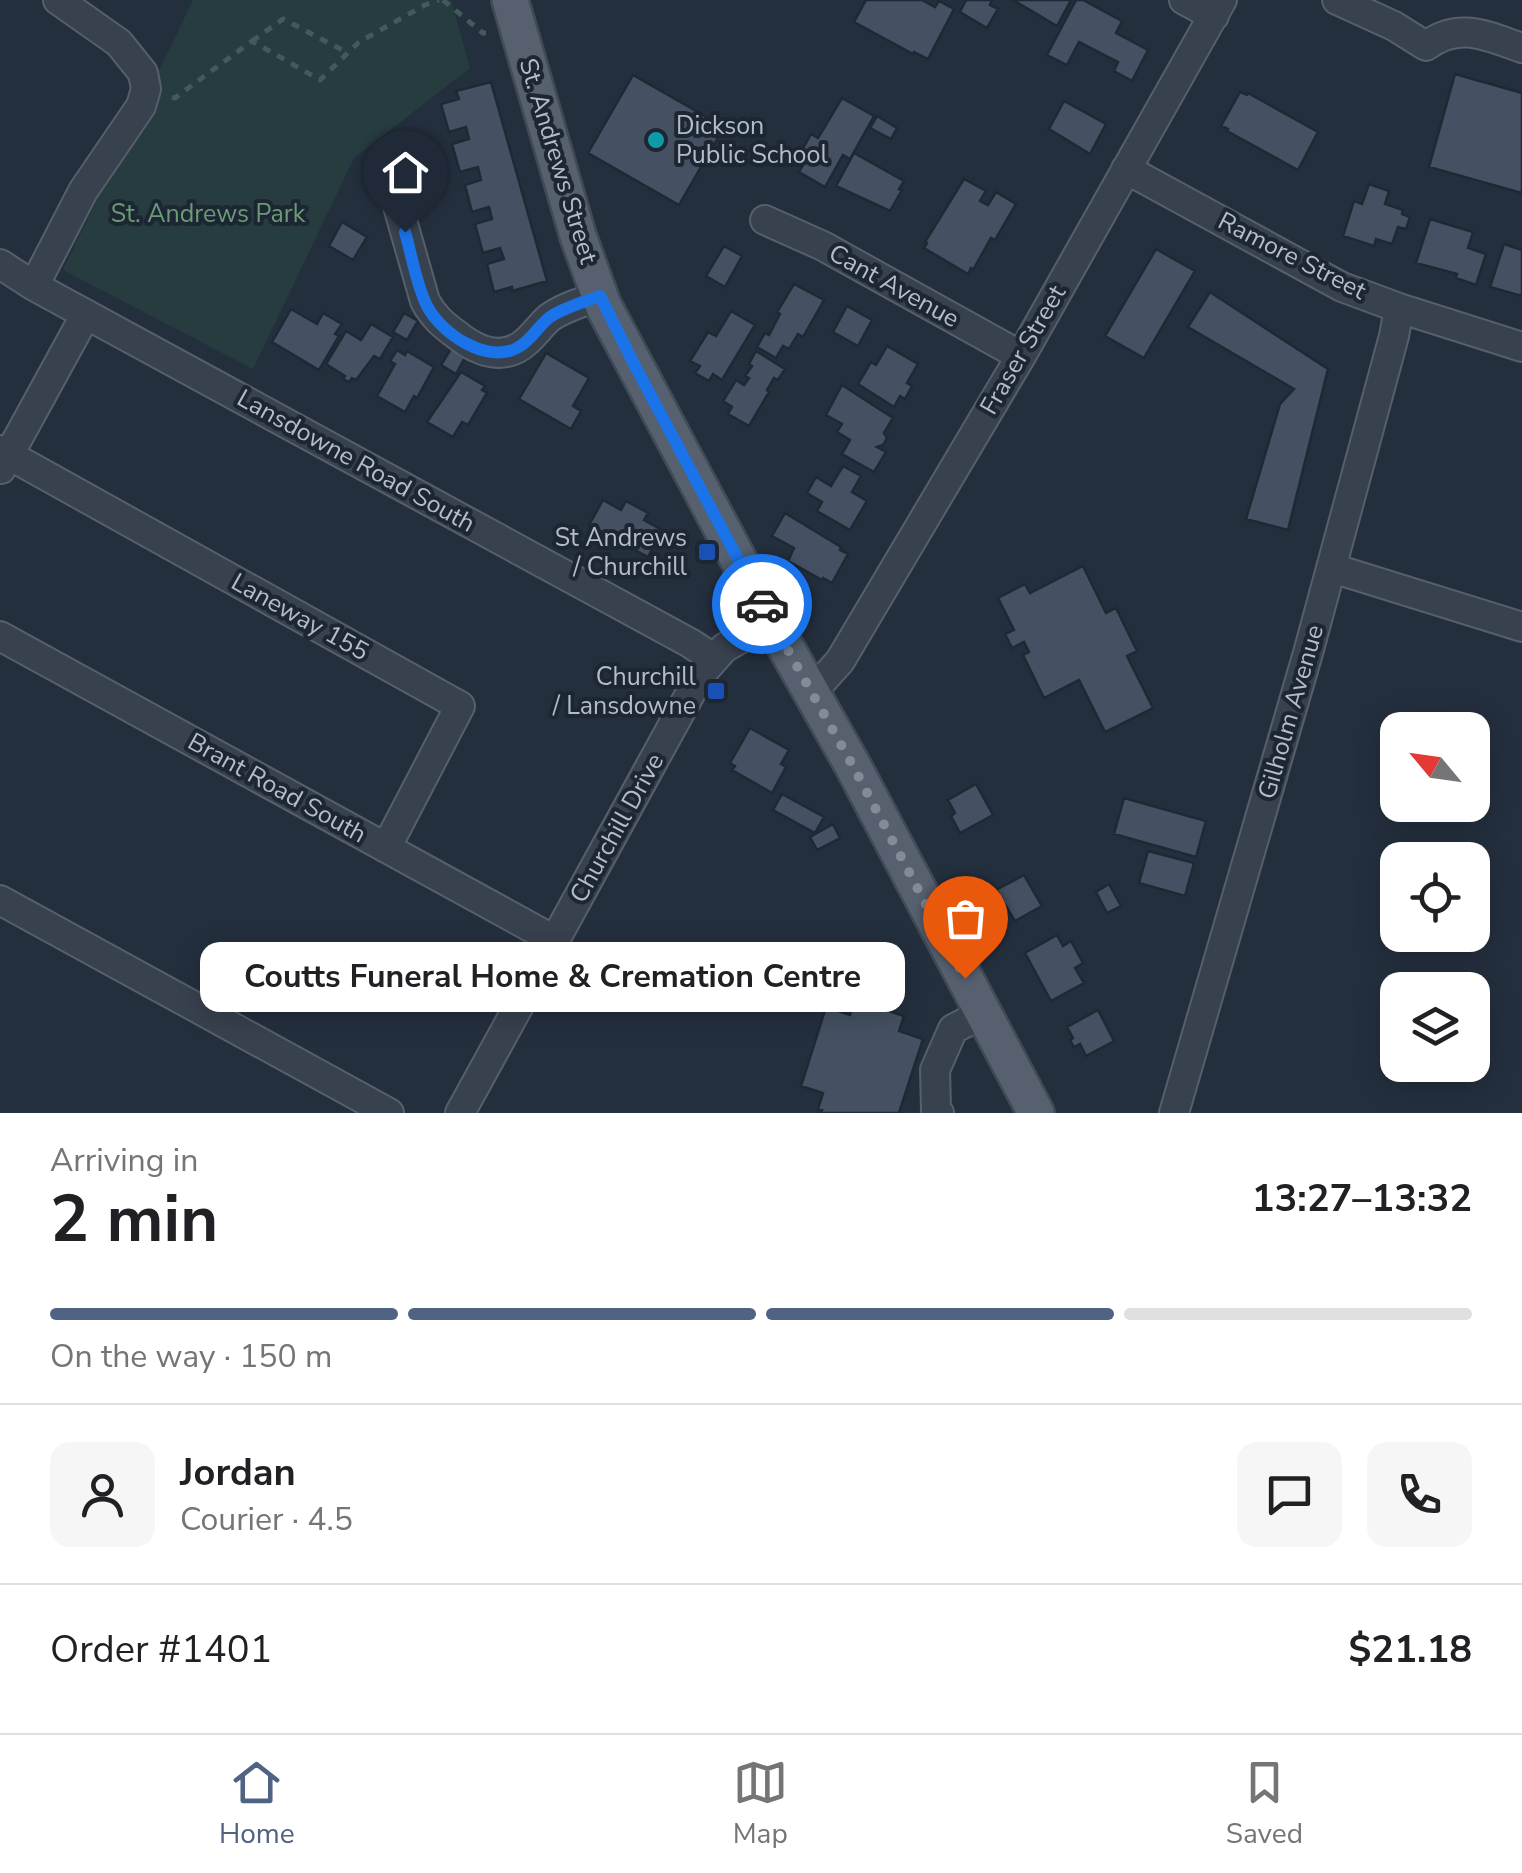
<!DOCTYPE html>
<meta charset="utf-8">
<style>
body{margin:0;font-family:"Nunito Sans",sans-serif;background:#f6f6f6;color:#202124;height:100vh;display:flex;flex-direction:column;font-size:38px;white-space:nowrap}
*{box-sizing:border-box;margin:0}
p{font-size:32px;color:#757577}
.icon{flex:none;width:55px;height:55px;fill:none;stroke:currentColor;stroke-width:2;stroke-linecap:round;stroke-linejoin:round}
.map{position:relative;height:1113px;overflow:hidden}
.panel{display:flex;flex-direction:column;background:#fff;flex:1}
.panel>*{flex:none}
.needle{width:65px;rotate:299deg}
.fabs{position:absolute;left:1380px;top:712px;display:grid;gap:20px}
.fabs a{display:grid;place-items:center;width:110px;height:110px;border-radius:20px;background:#fff;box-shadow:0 5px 25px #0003;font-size:50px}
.pin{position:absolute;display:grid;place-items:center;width:85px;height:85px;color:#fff;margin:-102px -42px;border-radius:50% 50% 50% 0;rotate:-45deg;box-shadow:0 0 10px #0007}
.pin .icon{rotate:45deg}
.courier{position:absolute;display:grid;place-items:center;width:100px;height:100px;margin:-50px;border:8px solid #1a73e8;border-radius:50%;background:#fff;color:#222;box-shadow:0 2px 12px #0007}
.bubble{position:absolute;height:70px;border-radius:20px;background:#fff;box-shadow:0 5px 25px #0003;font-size:32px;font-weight:700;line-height:70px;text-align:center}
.head em{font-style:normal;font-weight:700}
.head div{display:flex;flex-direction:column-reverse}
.head{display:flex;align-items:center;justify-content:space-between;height:170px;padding:0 50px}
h1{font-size:65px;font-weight:700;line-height:75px}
.bar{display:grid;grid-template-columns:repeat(4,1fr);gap:15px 10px;align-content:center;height:120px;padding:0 50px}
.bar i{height:12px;border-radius:8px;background:#e0e0e0}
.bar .active{background:#506383}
.bar p{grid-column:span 4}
.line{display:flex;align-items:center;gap:25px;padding:0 50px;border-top:2px solid #e0e0e0}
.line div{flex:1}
.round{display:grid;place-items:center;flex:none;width:105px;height:105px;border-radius:20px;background:#f6f6f6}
.dock{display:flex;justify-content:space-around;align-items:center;height:140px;border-top:2px solid #e0e0e0;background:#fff;font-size:28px;color:#757577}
.dock a{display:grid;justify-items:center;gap:5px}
.dock .active{color:#506383}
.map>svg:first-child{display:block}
.green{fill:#263c3f}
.building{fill:#455162;stroke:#1f2835;stroke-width:2.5}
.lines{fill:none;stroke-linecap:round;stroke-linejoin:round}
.minor-casing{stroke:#565f6c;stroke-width:32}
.major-casing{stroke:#414a57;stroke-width:40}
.path{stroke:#44595c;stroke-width:5;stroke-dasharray:8 8;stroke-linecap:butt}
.minor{stroke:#38414e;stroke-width:28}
.major{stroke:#56606e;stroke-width:35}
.done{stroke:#828b98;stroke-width:10;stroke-dasharray:0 18}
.route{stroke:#1a73e8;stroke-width:12}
.culture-dot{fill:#0f9aa8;stroke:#1d2633;stroke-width:4}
.transit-dot{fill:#1a4fb4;stroke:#1d2633;stroke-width:4}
.labels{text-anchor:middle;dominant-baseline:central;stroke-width:8;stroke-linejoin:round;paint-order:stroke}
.poi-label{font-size:25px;fill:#b4bcc9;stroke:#1d2633;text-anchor:end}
.street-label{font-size:25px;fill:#b4bcc9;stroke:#1d2633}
.park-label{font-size:25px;fill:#6b9a76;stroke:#1d2633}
</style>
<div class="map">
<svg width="1522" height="1113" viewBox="0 0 1522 1113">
<rect width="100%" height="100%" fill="#242f3e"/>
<!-- green -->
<path class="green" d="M193,0H451L470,68L354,158L253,369L63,270Z"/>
<!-- building -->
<path class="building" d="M866,0H922L935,7L939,1L954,9L928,59L914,52L913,54L854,22Z
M966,0H992L990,5L998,9L987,28L960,12Z
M1013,0H1071L1057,26Z
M1076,0H1083L1122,21L1116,33L1148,50L1132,81L1114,71L1118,62L1079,42L1067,65L1047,55Z
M1455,74L1522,93V193L1429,167Z
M633,75L724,127L679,205L588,153Z
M491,82L547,281L512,291V287L494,292L487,264L504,259L500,248L483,253L475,224L492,219L489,207L472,212L465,185L481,180L478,167L460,172L452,144L469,139L466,127L449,132L441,104L459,99L456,91Z
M1240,92L1247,95L1248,93L1318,132L1298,170L1227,131L1228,129L1221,126Z
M842,98L874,116L850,159L843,155L825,187L799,172L808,156L801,152L811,134L818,138Z
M1064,101L1106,124L1090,154L1049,129Z
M877,116L897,128L891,139L870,128Z
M854,153L904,181L899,189L902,190L890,211L836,186Z
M964,179L986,191L980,201L988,205L996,192L1016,204L995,240L991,238L973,270L971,268L968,274L924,248L927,243L925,242Z
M1369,184L1389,191L1385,204L1403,210L1402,214L1410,217L1406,229L1398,227L1392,244L1376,239L1374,246L1343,236L1354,201L1362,204Z
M1430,219L1473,232L1468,248L1486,254L1476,285L1456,278L1457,274L1416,263Z
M342,222L367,237L353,260L329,246Z
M1504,244L1522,250V296L1490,287Z
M724,246L742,256L725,287L706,276Z
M1156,249L1195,271L1144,358L1105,336Z
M794,284L824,300L803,337L798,334L789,349L783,346L776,358L757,347L765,333L769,335L780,314L777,312Z
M1210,292L1328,369L1288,530L1246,519L1280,404L1294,389L1188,327Z
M847,306L872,320L858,346L833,332Z
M291,309L317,324L323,313L342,324L335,334L339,336L319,370L272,342Z
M731,311L755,325L722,380L713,374L709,381L695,373L700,366L690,361L708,332L716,336Z
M404,313L418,321L407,340L393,332Z
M371,324L393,337L380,359L374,356L356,380L352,378L349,382L343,379L345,376L326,364L346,331L361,340Z
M454,344L468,352L456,374L441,365Z
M887,346L918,364L907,383L912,386L905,399L900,396L894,407L858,384L871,362L876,365Z
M397,350L405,355L407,351L434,367L417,398L414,396L405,412L377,396L395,364L390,361Z
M756,351L785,369L778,380L774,378L767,390L769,392L749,426L728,414L732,407L723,401L736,380L744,385L749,378L745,376L752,366L749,364Z
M546,353L589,378L573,406L581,411L571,429L519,399Z
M461,372L485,386L482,390L487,393L468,425L462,422L453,437L427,422Z
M842,385L893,418L884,433L887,438L883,445L877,447L886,452L874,472L842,454L850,440L837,432L842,424L826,415Z
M843,466L861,476L852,492L867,501L850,530L817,511L822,502L807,493L816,477L831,486Z
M603,500L621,510L626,501L648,513L644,520L662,530L648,557L589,525Z
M785,513L841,547L840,550L848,554L832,583L823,578L822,580L788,561L794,548L772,536Z
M1083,566L1106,613L1116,608L1137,651L1127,656L1153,708L1105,732L1079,680L1044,698L1023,655L1029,652L1024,642L1012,648L1005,634L1014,630L998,598L1025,584L1030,593Z
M750,728L789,750L781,764L786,767L772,793L732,770L735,766L730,763Z
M976,784L993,815L960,833L951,816L955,813L948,800Z
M782,794L824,817L815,833L773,810Z
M1124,798L1206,821L1196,857L1114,834Z
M833,824L840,838L817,850L810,837Z
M1148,851L1194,863L1185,896L1139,883Z
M1024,875L1042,906L1015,921L996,890Z
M1109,884L1121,906L1107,913L1096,892Z
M1057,935L1063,946L1071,941L1083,963L1075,968L1084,983L1051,1001L1025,953Z
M855,1000L904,1016L899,1031L923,1039L899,1113H821L822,1110L818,1109L823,1093L801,1086L826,1007L850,1015Z
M1098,1010L1114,1041L1086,1056L1080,1044L1074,1047L1070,1040L1073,1038L1067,1027Z"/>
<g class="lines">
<defs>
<path id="minor" d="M1184,0L1214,16
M1337,0L1394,26L1426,46C1459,21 1487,36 1522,48
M387,168L425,301C433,316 443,325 457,335C478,352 505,362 527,341C535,334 541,325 549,318C564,307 583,302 600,296
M1126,169L1342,287L1399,308L1522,347
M765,220L823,246L1021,356
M0,264L34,286L690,643L713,658
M34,286L83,191L141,106L146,89L143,73L119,43L58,0
M0,450L460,706L386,848
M1,469L86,314
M1332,568L1522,627
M0,636L554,940
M812,692L840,661L1021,356L1222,0
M0,900L389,1113
M460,1113L701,674L724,648L771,621
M939,1113L936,1110L935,1070L953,1029L984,1013
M1174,1113L1308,653L1394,336L1399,308"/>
<path id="major" d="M510,0L578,236L603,305L771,621L853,766L1036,1113"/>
</defs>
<!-- minor casing -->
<use href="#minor" class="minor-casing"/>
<!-- major casing -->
<use href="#major" class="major-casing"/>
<!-- path -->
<path class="path" d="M443,0L483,33H486
M252,41L283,19L348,53
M172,97L175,98L252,41L320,80L359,42L425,5L439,0"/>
<!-- minor -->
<use href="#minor" class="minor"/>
<!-- major -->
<use href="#major" class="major"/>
</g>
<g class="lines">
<!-- done -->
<path class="done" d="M762,604L853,766L965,978"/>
<!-- route -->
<path class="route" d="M405,232C412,256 416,284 427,306C441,333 486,364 517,348C531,341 538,326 550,317C565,307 584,302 600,296L634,364L762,604"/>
</g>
<!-- markers -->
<circle class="culture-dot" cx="656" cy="140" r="10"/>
<g class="transit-dot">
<rect x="697" y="542" width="20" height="20" rx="5"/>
<rect x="706" y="681" width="20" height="20" rx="5"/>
</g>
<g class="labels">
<!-- poi labels -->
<g class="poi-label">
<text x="676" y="126" text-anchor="start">Dickson<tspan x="676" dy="29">Public School</tspan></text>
<text x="687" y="538">St Andrews<tspan x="687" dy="29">/ Churchill</tspan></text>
<text x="696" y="677">Churchill<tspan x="696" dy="29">/ Lansdowne</tspan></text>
</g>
<!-- street labels -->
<g class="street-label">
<text transform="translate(558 161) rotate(73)">St. Andrews Street</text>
<text transform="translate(1292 256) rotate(27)">Ramore Street</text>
<text transform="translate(894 286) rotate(29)">Cant Avenue</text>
<text transform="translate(1023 350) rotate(-60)">Fraser Street</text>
<text transform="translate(356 461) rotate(29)">Lansdowne Road South</text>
<text transform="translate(300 617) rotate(29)">Laneway 155</text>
<text transform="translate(1291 712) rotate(-74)">Gilholm Avenue</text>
<text transform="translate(277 788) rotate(29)">Brant Road South</text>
<text transform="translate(617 828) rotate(-61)">Churchill Drive</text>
</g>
<!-- park labels -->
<g class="park-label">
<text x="208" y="214">St. Andrews Park</text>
</g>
</g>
</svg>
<div class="fabs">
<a><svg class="needle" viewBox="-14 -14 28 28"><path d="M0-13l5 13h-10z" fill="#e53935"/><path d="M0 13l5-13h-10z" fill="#757577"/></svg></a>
<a><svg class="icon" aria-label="locate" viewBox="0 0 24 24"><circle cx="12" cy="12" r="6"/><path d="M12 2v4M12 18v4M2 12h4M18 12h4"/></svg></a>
<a><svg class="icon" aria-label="layers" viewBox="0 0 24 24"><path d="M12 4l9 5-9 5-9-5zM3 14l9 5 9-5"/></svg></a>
</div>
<div class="pin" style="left:965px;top:978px;background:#ea580c"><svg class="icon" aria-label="bag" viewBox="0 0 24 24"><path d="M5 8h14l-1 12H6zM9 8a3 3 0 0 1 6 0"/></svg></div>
<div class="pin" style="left:405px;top:232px;background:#1f2937"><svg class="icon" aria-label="home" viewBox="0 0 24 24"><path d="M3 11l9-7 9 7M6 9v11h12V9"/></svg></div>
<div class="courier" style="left:762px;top:604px"><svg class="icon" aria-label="car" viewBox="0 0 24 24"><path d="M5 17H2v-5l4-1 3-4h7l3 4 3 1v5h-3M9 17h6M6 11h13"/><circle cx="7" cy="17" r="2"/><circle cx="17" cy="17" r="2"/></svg></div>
<div class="bubble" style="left:200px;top:942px;width:705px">Coutts Funeral Home &amp; Cremation Centre</div>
</div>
<section class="panel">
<div class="head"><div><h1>2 min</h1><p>Arriving in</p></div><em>13:27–13:32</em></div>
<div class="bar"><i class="active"></i><i class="active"></i><i class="active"></i><i></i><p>On the way · 150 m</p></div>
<div class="line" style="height:180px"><a class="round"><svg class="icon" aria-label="person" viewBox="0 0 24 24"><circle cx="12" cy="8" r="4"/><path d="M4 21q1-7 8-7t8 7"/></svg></a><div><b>Jordan</b><p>Courier · 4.5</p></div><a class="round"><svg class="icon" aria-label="chat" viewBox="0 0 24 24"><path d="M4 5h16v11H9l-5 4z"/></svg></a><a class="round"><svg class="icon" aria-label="phone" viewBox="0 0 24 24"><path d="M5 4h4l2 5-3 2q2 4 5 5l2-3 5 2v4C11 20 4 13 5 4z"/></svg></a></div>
<div class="line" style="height:130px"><div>Order #1401</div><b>$21.18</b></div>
</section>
<nav class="dock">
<a class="active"><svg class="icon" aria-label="home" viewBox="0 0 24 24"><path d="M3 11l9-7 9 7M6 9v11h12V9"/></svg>Home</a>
<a><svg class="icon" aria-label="map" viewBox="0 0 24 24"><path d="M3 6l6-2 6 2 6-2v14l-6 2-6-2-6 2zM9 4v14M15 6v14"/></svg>Map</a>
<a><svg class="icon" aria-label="saved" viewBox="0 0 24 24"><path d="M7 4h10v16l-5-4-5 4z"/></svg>Saved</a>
</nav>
